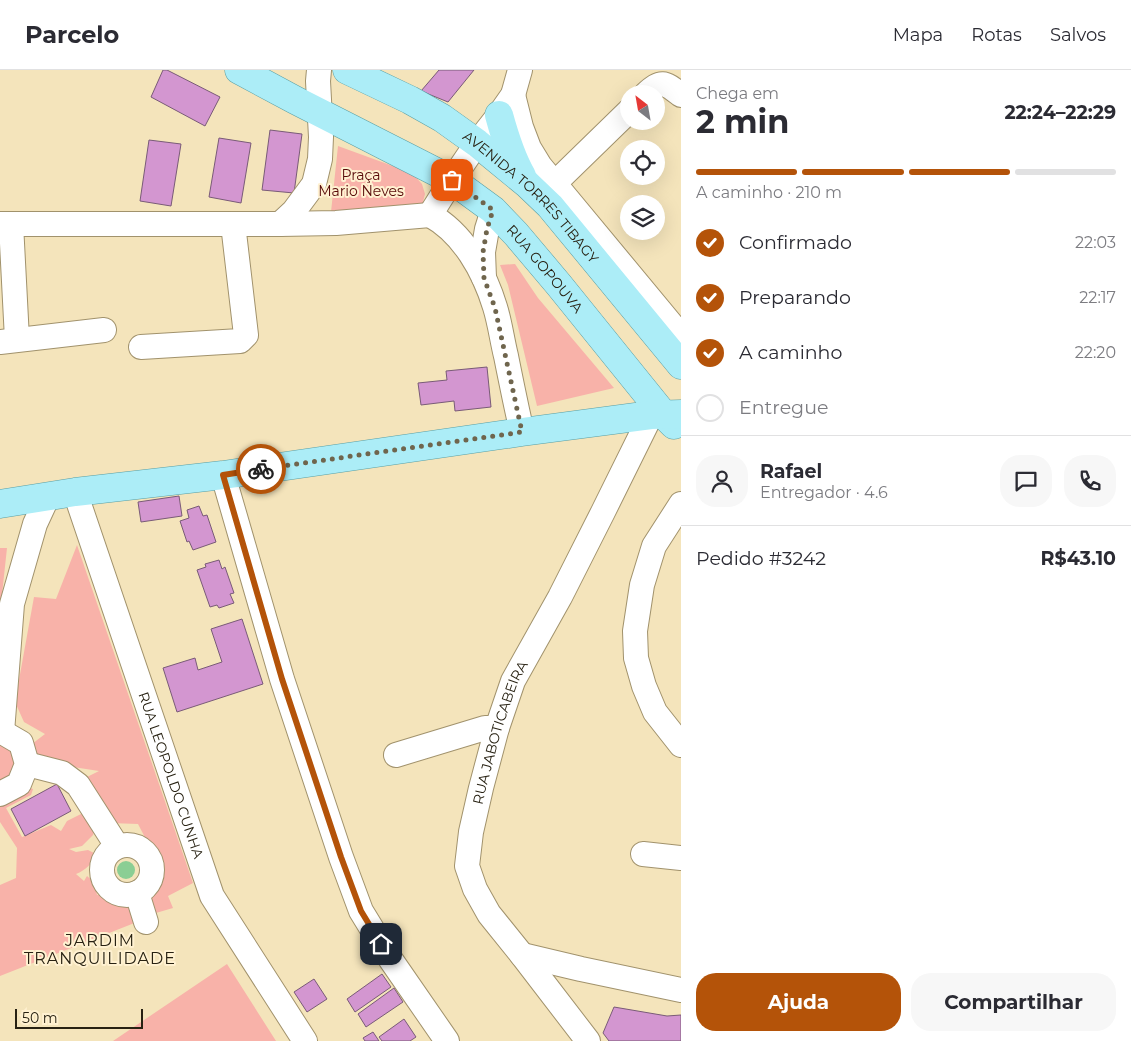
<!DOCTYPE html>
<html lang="pt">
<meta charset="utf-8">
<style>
body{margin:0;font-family:Montserrat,sans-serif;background:#f7f7f7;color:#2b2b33;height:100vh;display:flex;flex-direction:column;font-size:19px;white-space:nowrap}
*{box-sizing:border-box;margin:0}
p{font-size:16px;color:#7c7c81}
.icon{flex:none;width:28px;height:28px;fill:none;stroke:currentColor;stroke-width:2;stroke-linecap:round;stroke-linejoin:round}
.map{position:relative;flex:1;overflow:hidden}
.details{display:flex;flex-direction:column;background:#fff;width:450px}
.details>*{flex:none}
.needle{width:32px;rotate:329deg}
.controls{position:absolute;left:620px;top:15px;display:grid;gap:10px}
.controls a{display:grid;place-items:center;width:45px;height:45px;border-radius:50%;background:#fff;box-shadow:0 5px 20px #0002;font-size:25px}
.scale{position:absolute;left:15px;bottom:12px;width:128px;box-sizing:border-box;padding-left:5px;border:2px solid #272112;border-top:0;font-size:14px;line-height:18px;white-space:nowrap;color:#272112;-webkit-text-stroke:4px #fff1d1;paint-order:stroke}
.pin{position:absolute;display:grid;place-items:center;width:42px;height:42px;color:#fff;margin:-21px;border-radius:10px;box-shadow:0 2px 8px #0006}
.courier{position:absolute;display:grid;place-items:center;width:50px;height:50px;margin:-25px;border:4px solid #b45309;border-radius:50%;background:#fff;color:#222;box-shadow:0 1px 6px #0007}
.overview em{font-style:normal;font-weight:700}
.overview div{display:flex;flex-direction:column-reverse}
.overview{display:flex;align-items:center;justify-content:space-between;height:85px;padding:0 15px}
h1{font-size:32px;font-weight:700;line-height:38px}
.bar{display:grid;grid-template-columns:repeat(4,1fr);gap:8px 5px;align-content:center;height:60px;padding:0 15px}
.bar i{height:6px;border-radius:4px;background:#e1e1e2}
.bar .on{background:#b45309}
.bar p{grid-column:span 4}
.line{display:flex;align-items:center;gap:12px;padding:0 15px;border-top:1px solid #e1e1e2}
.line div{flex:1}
.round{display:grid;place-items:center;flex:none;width:52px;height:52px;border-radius:20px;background:#f7f7f7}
ol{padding:0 15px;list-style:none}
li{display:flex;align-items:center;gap:15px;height:55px}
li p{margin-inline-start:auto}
li .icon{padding:5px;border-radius:50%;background:#b45309;color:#fff;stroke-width:4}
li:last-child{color:#7c7c81}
li i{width:28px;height:28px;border:2px solid #e1e1e2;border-radius:50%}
.cta{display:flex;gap:10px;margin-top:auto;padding:10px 15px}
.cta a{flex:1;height:58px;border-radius:20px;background:#b45309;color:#fff;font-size:20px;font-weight:700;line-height:58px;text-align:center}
.cta a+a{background:#f7f7f7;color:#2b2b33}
header{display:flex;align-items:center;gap:30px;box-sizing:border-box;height:70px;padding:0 25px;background:#fff;border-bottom:1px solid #e1e1e2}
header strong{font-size:24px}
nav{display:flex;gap:28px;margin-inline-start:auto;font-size:18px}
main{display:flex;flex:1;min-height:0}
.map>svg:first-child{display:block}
.green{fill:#f8b2a9}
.water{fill:#8bce94}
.building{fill:#d396d0;stroke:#795b77}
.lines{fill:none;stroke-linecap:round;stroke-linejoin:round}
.minor-casing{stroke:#a1926c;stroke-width:26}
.major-casing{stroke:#599ea3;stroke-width:29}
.minor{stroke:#fff;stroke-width:24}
.major{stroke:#acedf7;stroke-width:28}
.done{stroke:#6f654d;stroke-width:5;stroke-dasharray:0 9}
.route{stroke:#b45309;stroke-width:6}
.labels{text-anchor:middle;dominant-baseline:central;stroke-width:4;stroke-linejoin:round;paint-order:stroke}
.park-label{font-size:14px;fill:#570908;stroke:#fff1d1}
.street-label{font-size:14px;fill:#272112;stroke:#fff1d1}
.quarter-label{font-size:16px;letter-spacing:1px;fill:#272112;stroke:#fff1d1}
</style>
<header>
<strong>Parcelo</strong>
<nav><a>Mapa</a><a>Rotas</a><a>Salvos</a></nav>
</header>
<main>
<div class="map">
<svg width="681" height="971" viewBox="0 0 681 971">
<rect width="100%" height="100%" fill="#f4e4bb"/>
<!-- green -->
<path class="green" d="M338,76L412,103L422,114L425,124L422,136L331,142Z
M515,194L538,228L614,318L537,336L508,215L500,195Z
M77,475L193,813L168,826L173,838L149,845L142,824C146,821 150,817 152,812C161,792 147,772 138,754L110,753L81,710L99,701L34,691L28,677L45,664L24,652L15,632L34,527L56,529Z
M0,478H7L0,543Z
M0,665L25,693L0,722Z
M21,715L33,719L31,725L6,738L22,767L51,755L61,761L67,751L83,743L86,749L92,752L95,758L93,765L82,776L69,779L76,782L88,780L96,784C92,794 86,800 76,804L84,811L87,806L95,813L97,825L109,822L130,830L137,852L0,906V815L16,808L17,778L0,752V728Z
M227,894L276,971H113Z"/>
<!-- water -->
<path class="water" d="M117 800a9 9 0 1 1 18 0a9 9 0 1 1-18 0Z"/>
<!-- building -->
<path class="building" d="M163,0H167L220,27L205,56L151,27Z
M439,0H474L448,32L421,21Z
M270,60L302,64L294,123L262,120Z
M219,68L251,73L241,133L209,127Z
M149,70L181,74L171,136L140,131Z
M487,297L491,337L455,341L454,331L421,335L418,313L447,310L446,301Z
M179,426L182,446L141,452L138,432Z
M199,436L203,446L207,445L216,472L193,480L189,471L187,472L180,451L189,448L187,440Z
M219,490L222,499L225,497L234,523L230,524L234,533L219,538L217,535L210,537L197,500L206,497L205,494Z
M242,549L263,614L177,642L163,598L195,588L198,600L222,592L211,559Z
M57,714L71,741L25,766L11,739Z
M382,904L391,917L355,942L347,929Z
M314,909L327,929L307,942L294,922Z
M394,918L403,932L366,957L358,944Z
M614,937L667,946L681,945V971H609L603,963Z
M404,949L416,967L410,971H382L379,967Z
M373,962L379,971H365L363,968Z"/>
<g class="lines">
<defs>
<g id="minor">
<path d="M646,24C662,9 665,13 681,25"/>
<path d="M513,25L521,57L529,78L540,96L681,266"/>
<path d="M554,114L629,41"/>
<path d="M430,145C463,163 484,201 495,237C500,253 502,270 506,286C511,311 516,336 522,362"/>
<path d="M430,145L452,110L477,73L499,45L513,25L520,0"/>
<path d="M0,154H280L336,153L430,145"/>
<path d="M11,154L17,269"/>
<path d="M280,154L294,141L314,114L320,89L321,67L318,11L319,0"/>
<path d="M484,208L483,182L487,159L493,140"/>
<path d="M0,272L104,260"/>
<path d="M141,277L240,271L246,265L233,154"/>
<path d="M223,405L282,609L341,787L361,841L391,890L447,971"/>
<path id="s1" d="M75,422L212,826L305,971"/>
<path d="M681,434L654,476L642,515L635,561L636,588L644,616L655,642L681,675"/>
<path d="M0,662H2L21,673L27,694L19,714L0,724"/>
<path d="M2,662L12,534L35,454L48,426"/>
<path d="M396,685L485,658H497"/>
<path d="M27,694L62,703L78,715L117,776"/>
<circle cx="127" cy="800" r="25"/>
<path d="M643,784L681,788"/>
<path d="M137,823L146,852"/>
<path d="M522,885L581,899L681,920"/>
<path id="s2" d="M588,971L522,885L489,844L475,819L467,796L471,762L481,718L497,658L513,611L560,527L603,442L651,345"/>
</g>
<g id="major">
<path id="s3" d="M239,0L295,30L452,110L493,140L516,164L559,215L664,345L674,355"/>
<path id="s4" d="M347,0L410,30L442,48L477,73L527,114L550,136L681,295"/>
<path d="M499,45C505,67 511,87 522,106"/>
<path d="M0,434L75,422L223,405L522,362L651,345L681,344"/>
</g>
</defs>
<!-- minor casing -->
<use href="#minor" class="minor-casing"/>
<!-- major casing -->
<use href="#major" class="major-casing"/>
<!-- minor -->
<use href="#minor" class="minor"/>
<!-- major -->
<use href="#major" class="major"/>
</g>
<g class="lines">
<!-- done -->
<path class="done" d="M261,399L522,362L495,238L484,208L483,182L487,159L493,140L452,110"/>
<!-- route -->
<path class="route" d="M261,399L223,405L282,609L341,787L361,841L381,874"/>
</g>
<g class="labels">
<!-- park labels -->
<g class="park-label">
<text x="361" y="105">Praça<tspan x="361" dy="16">Mario Neves</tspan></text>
</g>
<!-- street labels -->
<g class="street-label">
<text stroke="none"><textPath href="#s4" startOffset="226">AVENIDA TORRES TIBAGY</textPath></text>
<text stroke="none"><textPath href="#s3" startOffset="369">RUA GOPOUVA</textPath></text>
<text stroke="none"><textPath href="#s2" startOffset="352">RUA JABOTICABEIRA</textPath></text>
<text stroke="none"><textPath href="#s1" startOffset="299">RUA LEOPOLDO CUNHA</textPath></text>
</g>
<!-- quarter labels -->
<g class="quarter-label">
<text x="100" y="870">JARDIM<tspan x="100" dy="18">TRANQUILIDADE</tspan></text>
</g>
</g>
</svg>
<div class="controls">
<a><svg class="needle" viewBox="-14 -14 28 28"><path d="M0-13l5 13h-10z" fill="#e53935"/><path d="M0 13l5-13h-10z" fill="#7c7c81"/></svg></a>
<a><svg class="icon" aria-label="locate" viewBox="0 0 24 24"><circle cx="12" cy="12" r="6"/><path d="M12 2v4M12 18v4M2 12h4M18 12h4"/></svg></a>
<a><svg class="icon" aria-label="layers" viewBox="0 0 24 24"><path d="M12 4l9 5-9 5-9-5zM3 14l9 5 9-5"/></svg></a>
</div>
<div class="scale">50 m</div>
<div class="pin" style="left:452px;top:110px;background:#ea580c"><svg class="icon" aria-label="bag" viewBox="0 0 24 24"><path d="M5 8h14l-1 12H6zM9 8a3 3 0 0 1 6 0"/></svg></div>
<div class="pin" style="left:381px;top:874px;background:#1f2937"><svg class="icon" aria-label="home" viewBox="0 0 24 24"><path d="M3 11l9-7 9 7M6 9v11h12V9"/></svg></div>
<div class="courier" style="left:261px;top:399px"><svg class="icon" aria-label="bike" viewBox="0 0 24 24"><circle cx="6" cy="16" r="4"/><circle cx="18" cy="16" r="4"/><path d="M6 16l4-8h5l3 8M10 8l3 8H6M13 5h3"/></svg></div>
</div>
<section class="details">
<div class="overview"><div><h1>2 min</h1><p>Chega em</p></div><em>22:24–22:29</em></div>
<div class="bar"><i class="on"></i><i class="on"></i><i class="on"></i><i></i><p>A caminho · 210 m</p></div>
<ol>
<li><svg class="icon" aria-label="check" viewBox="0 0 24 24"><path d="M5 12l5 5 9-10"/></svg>Confirmado<p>22:03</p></li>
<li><svg class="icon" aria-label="check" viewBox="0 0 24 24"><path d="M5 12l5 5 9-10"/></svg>Preparando<p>22:17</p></li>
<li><svg class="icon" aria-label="check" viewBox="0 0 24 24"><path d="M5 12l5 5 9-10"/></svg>A caminho<p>22:20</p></li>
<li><i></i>Entregue</li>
</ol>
<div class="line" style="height:90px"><a class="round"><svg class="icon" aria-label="person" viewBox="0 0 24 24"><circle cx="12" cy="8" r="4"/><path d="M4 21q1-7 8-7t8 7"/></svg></a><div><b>Rafael</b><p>Entregador · 4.6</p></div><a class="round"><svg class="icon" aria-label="chat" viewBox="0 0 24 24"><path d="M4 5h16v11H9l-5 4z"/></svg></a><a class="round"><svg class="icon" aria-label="phone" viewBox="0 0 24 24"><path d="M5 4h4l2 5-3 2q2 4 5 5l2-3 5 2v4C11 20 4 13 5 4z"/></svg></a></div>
<div class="line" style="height:65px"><div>Pedido #3242</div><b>R$43.10</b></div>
<div class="cta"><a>Ajuda</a><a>Compartilhar</a></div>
</section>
</main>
